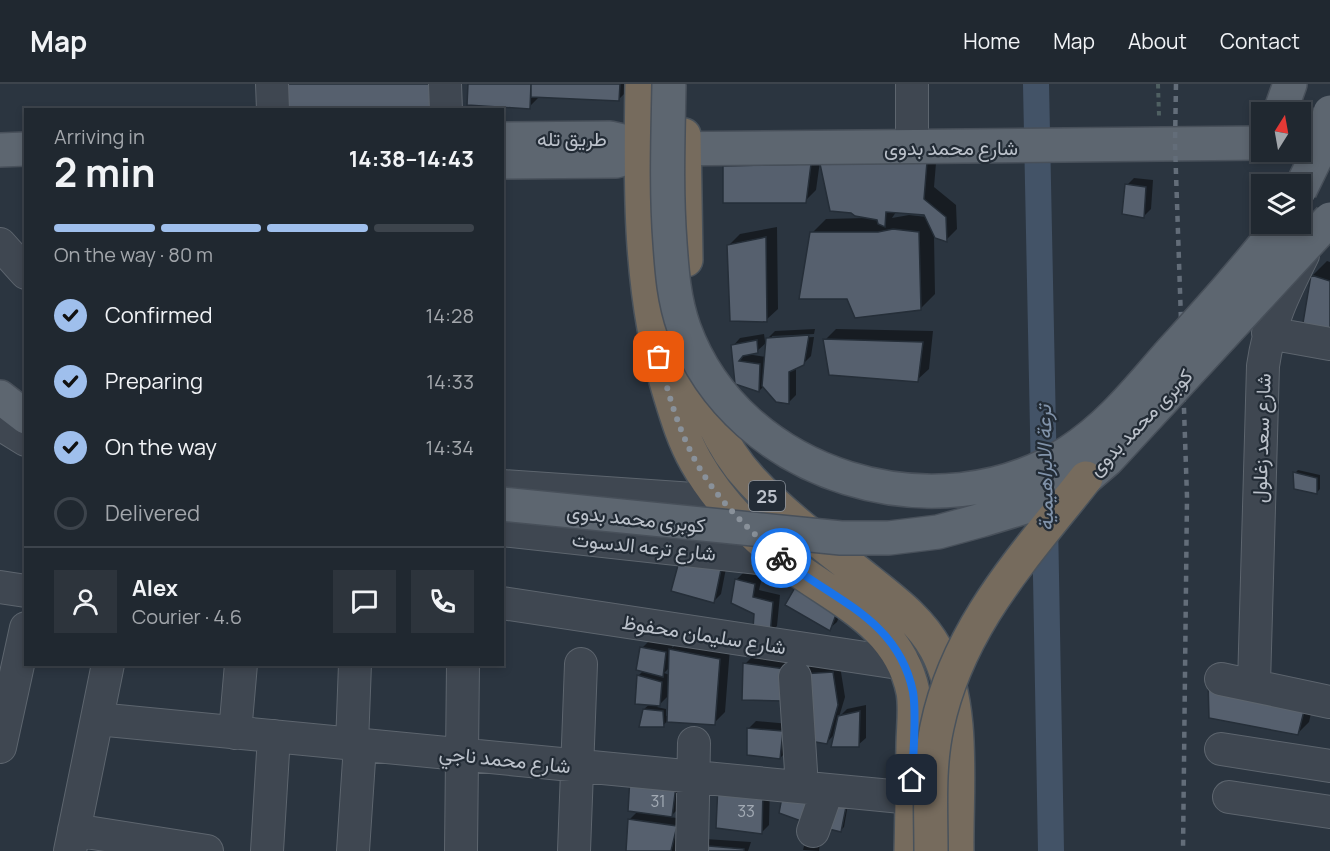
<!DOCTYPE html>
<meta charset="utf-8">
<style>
body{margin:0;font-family:Manrope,Vazirmatn,sans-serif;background:#2d343c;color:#f1f3f6;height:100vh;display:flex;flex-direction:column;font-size:22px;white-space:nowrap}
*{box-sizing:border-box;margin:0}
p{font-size:20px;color:#a2a6ab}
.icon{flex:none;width:33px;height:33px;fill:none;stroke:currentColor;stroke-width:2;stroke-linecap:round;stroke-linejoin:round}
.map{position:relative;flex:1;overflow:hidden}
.drawer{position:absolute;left:24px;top:24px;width:480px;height:558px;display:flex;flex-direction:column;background:#202830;border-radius:0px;box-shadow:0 3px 9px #0003,0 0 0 2px #3d444c}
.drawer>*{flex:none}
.needle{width:39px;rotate:11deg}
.tools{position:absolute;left:1251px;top:18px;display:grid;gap:12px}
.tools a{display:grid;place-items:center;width:60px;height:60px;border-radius:0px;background:#202830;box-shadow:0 3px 9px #0003,0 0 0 2px #3d444c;font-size:30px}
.pin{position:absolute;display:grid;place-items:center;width:51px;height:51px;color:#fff;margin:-26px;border-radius:12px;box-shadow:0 3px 9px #0006}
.courier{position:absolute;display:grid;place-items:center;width:60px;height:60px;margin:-30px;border:4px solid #1a73e8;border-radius:50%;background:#fff;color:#222;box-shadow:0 2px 8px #0007}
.summary em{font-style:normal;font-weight:700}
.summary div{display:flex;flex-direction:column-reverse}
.summary{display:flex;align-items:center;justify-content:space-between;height:102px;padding:0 30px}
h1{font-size:39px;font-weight:700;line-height:45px}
.bar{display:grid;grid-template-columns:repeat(4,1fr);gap:9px 6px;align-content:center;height:72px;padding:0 30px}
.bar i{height:8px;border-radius:4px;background:#3d444c}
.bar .on{background:#9fbfec}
.bar p{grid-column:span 4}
.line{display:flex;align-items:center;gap:15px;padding:0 30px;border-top:2px solid #3d444c}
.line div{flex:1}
.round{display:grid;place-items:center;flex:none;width:63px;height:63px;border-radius:0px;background:#2d343c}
ol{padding:0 30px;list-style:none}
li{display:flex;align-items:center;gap:18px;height:66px}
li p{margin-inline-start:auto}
li .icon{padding:6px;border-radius:50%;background:#9fbfec;color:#111;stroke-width:4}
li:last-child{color:#a2a6ab}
li i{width:33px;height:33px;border:3px solid #3d444c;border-radius:50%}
header{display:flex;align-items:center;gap:36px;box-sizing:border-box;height:84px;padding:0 30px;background:#202830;border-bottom:2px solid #3d444c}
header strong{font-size:28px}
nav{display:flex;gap:33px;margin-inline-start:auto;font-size:21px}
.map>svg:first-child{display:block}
.shadow{fill:#0007;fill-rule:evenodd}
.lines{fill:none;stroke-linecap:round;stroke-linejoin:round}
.canal{stroke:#435367;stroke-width:26}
.building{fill:#56606e;stroke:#252e38;stroke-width:1.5}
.minor-casing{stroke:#5d656e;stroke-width:34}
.major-casing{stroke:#48505a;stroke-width:36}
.highway-casing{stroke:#49525b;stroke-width:36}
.path{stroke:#4f6062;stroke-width:4;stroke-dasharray:4.5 4.5;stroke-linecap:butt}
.minor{stroke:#3f4751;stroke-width:32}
.major{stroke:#5d6670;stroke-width:33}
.highway{stroke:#766b5d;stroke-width:33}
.rail{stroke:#636d79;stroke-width:4.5;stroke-dasharray:6 6;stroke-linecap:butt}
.major-bridge-casing{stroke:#48505a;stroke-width:36;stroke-linecap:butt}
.highway-bridge-casing{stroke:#49525b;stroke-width:36;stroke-linecap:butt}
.major-bridge{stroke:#5d6670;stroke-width:33}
.highway-bridge{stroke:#766b5d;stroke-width:33}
.done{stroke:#89919a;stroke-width:6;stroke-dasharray:0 10.8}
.route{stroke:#1a73e8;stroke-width:8}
.labels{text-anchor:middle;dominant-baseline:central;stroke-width:4.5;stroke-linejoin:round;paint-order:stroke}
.number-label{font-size:16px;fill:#a2aab4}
.shield{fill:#232c36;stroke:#8e959e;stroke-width:1.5}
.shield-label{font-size:18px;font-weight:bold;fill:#bcc2cb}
.street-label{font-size:20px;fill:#bcc2cb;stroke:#232c36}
.water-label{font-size:21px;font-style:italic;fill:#8193aa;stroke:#232c36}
</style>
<header>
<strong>Map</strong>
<nav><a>Home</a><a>Map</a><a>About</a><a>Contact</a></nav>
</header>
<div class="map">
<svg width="1330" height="767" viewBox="0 0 1330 767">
<rect width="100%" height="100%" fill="#2b3540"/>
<!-- shadow -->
<path class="shadow" d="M470,0H630V4L619,15L540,12L529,23Z
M937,67L934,103L956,121L957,145L946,156L934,152L935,210L921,224L812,149L826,135L866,134L821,80L832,69ZM896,128L925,129L927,133L909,131L892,134Z
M821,70L816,106L805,117L725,82L736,71Z
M1134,94L1153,96L1151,125L1143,133L1127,101Z
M777,143L778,225L766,236L729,161L740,150Z
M1327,177L1330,178V244L1312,192Z
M815,245L814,250L772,252V255L814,253L811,272L803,280L796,283V311L789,318L764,302L759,307L736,299L733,262L740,254L764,250L765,257L775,247ZM767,258L766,273L747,270L757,267Z
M836,245L933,247L929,285L917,296L825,256Z
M1298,386L1320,391V405L1317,408L1295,389Z
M728,474L721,510L714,517L673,506Z
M744,488L762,493L759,506L780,511L777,542L770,549L756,530L733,518L737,495Z
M844,518L837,538L829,545L787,521Z
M682,555L730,564L725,628L714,639L667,637L663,642L644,625L650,620L638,592L644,586L642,564L649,557L673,561L672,564ZM670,583V591L664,589ZM670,610L669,632H666V625L657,623Z
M752,573L792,578L783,616L745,580Z
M840,582L845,613L839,633L847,625L866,621V654L858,661L835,650L827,658L802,591L809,583Z
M1316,608L1309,638L1298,649L1211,633Z
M756,637L790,640L787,667L780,674L749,644Z
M683,695L679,724L670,733L683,735L676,767H628L629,736L638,727Z
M770,699L769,741L762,748L718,743Z
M829,719L848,720L844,743L841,746Z
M821,751L819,767L803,766L806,754Z
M705,755L751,758L748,767H698Z"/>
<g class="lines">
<!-- canal -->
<path class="canal" d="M1036,0L1044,395
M1045,437L1051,767"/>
</g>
<!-- building -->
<path class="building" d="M287,0H437L438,26H288Z
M468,0H531L530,25L467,21Z
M531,0H620L619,17L531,13Z
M927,78L924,115L946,133L947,158L935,154L924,131L886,128L885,143L878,140L877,136L855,132L851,129L830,127L820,80Z
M811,80L806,119H723V82Z
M1125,100L1146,103L1144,134L1122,130Z
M893,145L919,148L921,226L855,234L847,215H799L810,148H878Z
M766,153L767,238L730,237L727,161Z
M1311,191L1330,197V246L1303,239Z
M809,251L804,281L789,288V320L776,318L762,302L766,254Z
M823,255L923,258L918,298L829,291Z
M757,256L758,269L743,272L739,277L760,280L759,308L735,300L731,261Z
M1293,388L1317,394V410L1294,405Z
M681,470L722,481L714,519L671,507Z
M735,495L755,500L753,513L773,518L770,551L753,545L754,530L731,519Z
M797,500L838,525L830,547L785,521Z
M640,563L666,568L663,593L636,586Z
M669,565L720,575L715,641L667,638Z
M743,579L785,585L783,617L742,616Z
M833,588L838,621L827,660L810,657L801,590Z
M637,591L662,598L660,622L635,620Z
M1208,597L1306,619L1298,651L1209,634Z
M643,625L663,627L664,643H639Z
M860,627L859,663H831L838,632Z
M747,644L783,647L780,675L747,671Z
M630,693L676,702L672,733L628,727Z
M718,700L763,706L762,750L716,744Z
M782,713L818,716L812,741L779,729Z
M824,721L846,723L841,748L821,743Z
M628,735L677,742L671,767H626Z
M697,761L744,765V767H697Z"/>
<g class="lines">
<defs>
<path id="minor" d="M272,0L273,26
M445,0L446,26
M912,63V0
M0,160L26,189
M1268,249L1330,260
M0,340L26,356
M502,402L723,417
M502,446L785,477
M0,503L26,507
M502,519L905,580
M795,593L802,703
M1221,595L1330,618
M1254,600L1263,282C1269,239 1284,209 1303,171
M97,635L912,714
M235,649L241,580
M352,660L355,580
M0,663L26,544
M1221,665L1330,682
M1229,713L1330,728
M74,746L207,767
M813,747L827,707
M70,767L108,580
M267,767L274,652
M353,767L360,661
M461,767L463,580
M574,767L581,580
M692,767L694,659"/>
<path id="major" d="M1280,28L1290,0
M502,55L610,54L628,58L641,65
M655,65L1262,59
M0,66L26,65
M502,78L616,77L627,74L641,65
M0,313L26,333"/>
<path id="highway" d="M642,0C640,104 639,210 670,311C677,334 684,357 696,378C718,417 750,449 784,476C834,515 899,538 913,608C916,625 913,645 913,662C912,697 912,732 911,767
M684,51L686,176
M692,269C699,313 720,363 751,396C786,434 829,465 869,497C894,517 920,536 936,565C966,621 956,704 957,767"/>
</defs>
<!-- minor casing -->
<use href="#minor" class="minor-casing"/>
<!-- major casing -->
<use href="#major" class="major-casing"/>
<!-- highway casing -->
<use href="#highway" class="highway-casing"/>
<!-- path -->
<path class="path" d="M1158,0L1159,32"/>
<!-- minor -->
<use href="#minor" class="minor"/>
<!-- major -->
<use href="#major" class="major"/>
<!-- highway -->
<use href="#highway" class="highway"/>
<!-- rail -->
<path class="rail" d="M1176,0L1175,60L1187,413L1183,767"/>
<defs>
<path id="major-bridge" d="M669,0C668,53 666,106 670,159C672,188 674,216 684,244C738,394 938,453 1069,368C1110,342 1140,303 1171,268C1209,226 1247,184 1281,140
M1300,106L1320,65L1330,28
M502,420L841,454H889L938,448L982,436L1035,420L1086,394L1107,376L1330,135"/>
<path id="highway-bridge" d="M931,767C931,726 928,684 937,643C958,542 1024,473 1086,394"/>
</defs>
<!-- major-bridge casing -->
<use href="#major-bridge" class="major-bridge-casing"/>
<!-- highway-bridge casing -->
<use href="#highway-bridge" class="highway-bridge-casing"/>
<!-- major-bridge -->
<use href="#major-bridge" class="major-bridge"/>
<!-- highway-bridge -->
<use href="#highway-bridge" class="highway-bridge"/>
</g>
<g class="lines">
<!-- done -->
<path class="done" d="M659,273C668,309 678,345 696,378C717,416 749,446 781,474"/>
<!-- route -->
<path class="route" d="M781,474C832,516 898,534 913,608C917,631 913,671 912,696"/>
</g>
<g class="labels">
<!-- number labels -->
<g class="number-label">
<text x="658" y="717">31</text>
<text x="746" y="727">33</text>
</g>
<!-- shield labels -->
<rect class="shield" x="749" y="397" width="36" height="30" rx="4.5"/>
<g class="shield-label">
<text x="767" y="412">25</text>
</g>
<!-- street labels -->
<g class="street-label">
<text x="572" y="54">طريق تله</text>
<text x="951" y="63">شارع محمد بدوى</text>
<text transform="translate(1140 338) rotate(-46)">كوبرى محمد بدوى</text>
<text transform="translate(1261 354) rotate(-88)">شارع سعد زغلول</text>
<text transform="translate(636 434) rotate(6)">كوبرى محمد بدوى</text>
<text transform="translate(644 462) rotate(6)">شارع ترعه الدسوت</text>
<text transform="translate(704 550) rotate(9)">شارع سليمان محفوظ</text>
<text transform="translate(505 675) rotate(6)">شارع محمد ناجي</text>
</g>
<!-- water labels -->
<g class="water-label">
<text transform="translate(1044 384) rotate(-91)">ترعة الابراهيمية</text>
</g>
</g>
</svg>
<div class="tools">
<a><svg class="needle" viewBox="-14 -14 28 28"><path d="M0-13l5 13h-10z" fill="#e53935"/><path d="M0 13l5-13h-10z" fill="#a2a6ab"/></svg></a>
<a><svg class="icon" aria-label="layers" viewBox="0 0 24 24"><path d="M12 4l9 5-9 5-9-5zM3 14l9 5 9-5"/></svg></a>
</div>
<div class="pin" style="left:659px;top:273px;background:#ea580c"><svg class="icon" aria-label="bag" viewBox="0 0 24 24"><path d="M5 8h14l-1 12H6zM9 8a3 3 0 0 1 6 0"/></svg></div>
<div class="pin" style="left:912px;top:696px;background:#1f2937"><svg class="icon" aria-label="home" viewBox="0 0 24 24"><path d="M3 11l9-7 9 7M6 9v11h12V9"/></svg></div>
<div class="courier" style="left:781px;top:474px"><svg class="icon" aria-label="bike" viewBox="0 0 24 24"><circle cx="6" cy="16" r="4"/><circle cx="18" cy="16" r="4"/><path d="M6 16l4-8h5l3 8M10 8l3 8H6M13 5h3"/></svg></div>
<section class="drawer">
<div class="summary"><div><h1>2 min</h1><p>Arriving in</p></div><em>14:38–14:43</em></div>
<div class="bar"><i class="on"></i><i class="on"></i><i class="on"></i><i></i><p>On the way · 80 m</p></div>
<ol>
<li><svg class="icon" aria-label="check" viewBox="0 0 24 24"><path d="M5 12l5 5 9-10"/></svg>Confirmed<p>14:28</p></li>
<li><svg class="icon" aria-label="check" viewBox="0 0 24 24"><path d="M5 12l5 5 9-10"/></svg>Preparing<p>14:33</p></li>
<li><svg class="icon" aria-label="check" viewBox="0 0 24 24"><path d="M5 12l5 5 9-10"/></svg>On the way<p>14:34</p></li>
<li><i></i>Delivered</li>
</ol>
<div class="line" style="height:108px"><a class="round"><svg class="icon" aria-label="person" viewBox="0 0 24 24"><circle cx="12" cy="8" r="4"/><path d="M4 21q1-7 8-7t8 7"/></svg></a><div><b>Alex</b><p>Courier · 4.6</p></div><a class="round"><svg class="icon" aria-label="chat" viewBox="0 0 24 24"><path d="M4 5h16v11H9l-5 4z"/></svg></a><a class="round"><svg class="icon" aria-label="phone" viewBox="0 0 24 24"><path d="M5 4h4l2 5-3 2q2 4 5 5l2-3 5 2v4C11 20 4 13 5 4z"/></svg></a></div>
</section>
</div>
